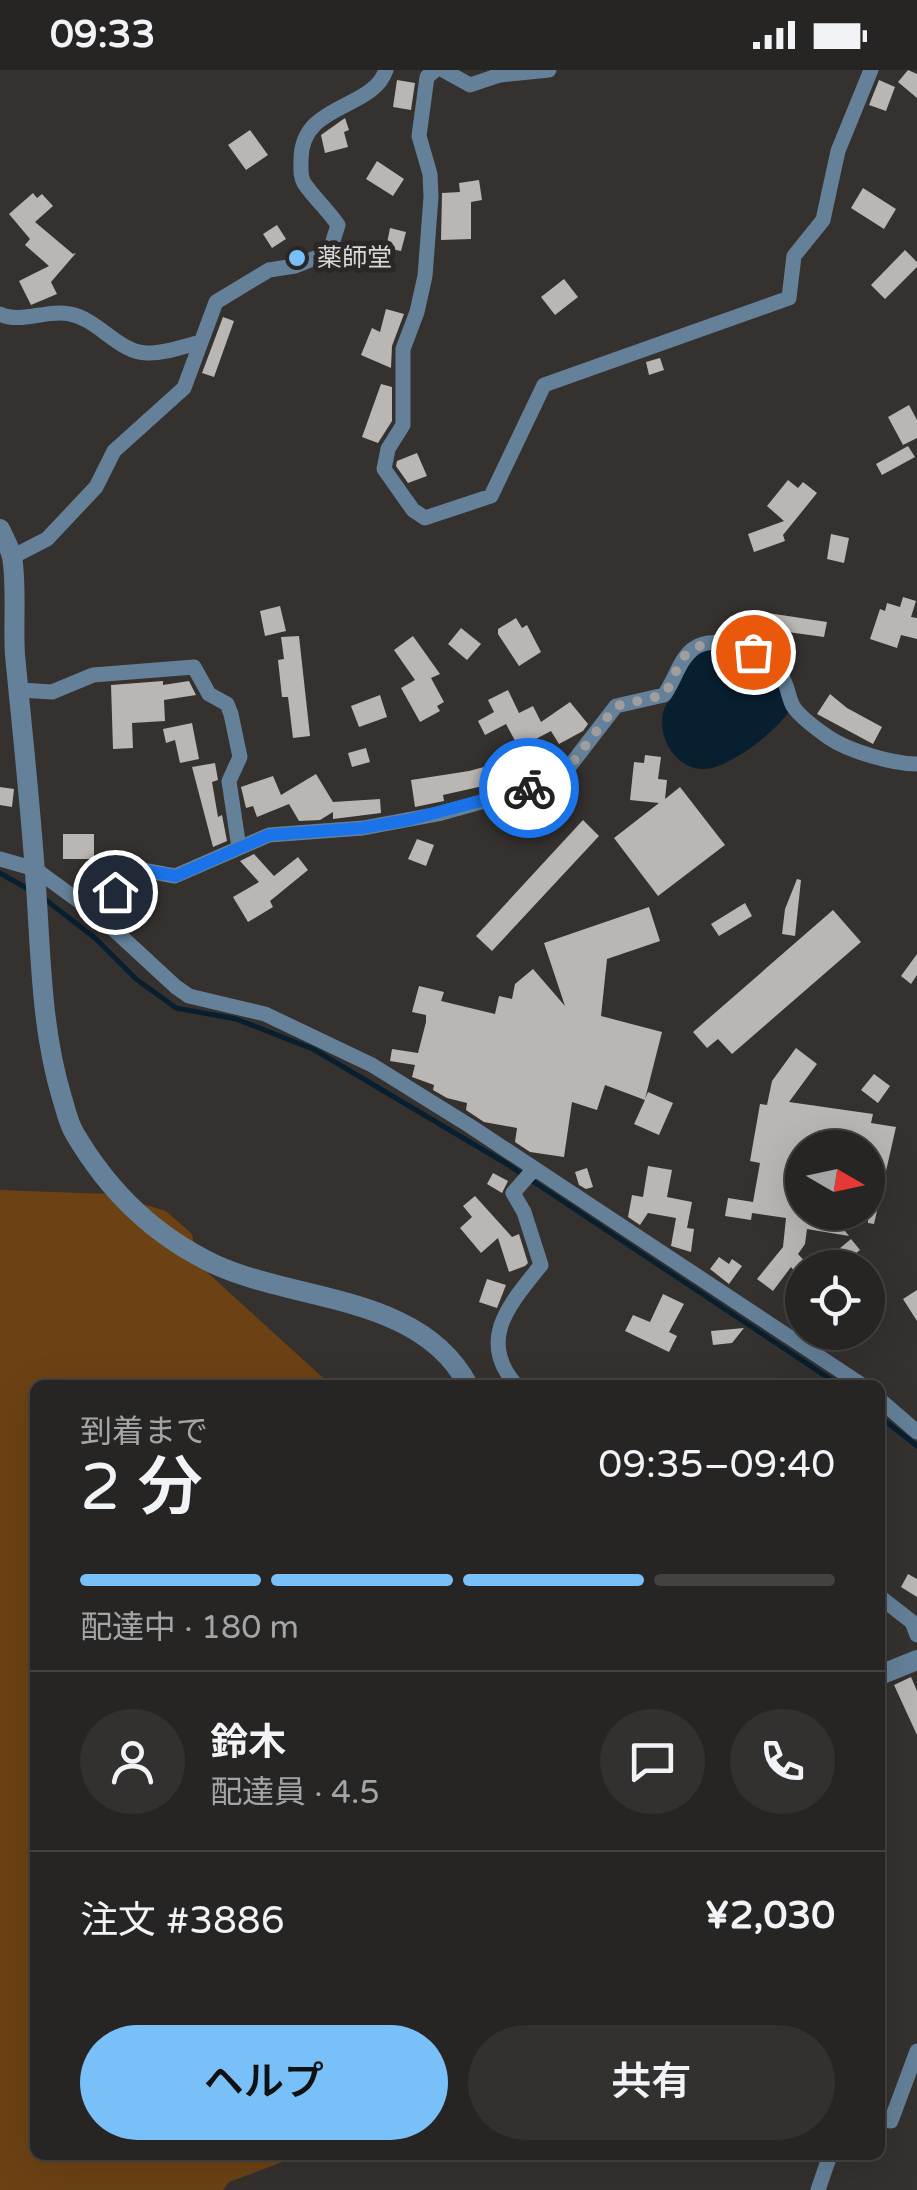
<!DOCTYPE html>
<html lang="ja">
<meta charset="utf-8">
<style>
body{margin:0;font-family:"Varela Round","Noto Sans JP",sans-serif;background:#333130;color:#f1f3f6;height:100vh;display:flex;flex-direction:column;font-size:38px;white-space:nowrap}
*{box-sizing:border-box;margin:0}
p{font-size:32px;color:#a4a5a6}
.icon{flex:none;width:55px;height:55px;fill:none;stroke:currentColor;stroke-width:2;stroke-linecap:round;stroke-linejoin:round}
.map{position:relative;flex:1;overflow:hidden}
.panel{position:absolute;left:30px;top:1310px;width:855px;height:780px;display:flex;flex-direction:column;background:#272523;border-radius:15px;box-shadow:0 10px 40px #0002,0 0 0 2px #434241}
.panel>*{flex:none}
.needle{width:65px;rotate:99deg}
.controls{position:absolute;left:785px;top:1060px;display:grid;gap:20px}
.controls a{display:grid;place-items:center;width:100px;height:100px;border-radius:50%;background:#272523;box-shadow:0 10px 40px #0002,0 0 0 2px #434241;font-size:50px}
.pin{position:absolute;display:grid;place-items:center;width:85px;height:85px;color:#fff;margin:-42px;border:5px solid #fff;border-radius:50%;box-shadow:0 2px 10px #0007}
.courier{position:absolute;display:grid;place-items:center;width:100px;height:100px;margin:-50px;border:8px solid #1a73e8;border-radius:50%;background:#fff;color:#222;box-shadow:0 2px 12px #0007}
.summary em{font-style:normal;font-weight:600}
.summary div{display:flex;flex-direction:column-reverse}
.summary{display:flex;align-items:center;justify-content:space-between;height:170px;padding:0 50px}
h1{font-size:65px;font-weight:600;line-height:75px}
.bar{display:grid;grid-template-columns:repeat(4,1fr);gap:15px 10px;align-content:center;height:120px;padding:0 50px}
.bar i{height:12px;border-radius:8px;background:#434241}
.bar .current{background:#79bff8}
.bar p{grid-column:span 4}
.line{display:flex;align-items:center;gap:25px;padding:0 50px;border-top:2px solid #434241}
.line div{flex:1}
.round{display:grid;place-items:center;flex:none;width:105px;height:105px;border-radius:52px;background:#333130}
.primary-button{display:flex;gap:20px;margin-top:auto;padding:20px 50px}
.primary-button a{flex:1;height:115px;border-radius:60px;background:#79bff8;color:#111;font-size:40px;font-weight:600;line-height:115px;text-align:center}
.primary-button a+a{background:#333130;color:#f1f3f6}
.status{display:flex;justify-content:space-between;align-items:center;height:70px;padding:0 50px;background:#272523;direction:ltr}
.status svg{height:28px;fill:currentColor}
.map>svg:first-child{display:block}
.green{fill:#6c4214}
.water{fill:#081f30}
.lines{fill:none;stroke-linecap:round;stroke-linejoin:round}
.stream{stroke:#081f30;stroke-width:5}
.building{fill:#b9b6b4}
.minor{stroke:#648199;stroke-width:15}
.tertiary{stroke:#648199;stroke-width:20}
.done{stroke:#9f9e9c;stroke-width:10;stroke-dasharray:0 18}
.route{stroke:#1a73e8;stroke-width:12}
.poi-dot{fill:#79bff8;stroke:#2a2726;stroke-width:4}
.labels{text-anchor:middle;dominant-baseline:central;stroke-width:10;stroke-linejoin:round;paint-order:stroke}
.poi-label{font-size:25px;fill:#d9d8d7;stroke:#2a2726;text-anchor:start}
</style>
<div class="status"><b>09:33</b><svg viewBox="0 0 49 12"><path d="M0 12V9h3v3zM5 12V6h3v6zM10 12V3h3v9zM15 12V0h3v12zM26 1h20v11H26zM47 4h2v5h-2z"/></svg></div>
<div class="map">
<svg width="917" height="2120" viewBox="0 0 917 2120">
<rect width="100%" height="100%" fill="#34312f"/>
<!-- green -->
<path class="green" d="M0,1120L110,1124L166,1141L192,1164L198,1194L331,1315H35V2085H301L229,2112L223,2120H0Z"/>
<!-- water -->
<path class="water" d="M703,579C746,580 782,596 788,643C771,665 739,690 712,698C679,706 653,666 665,637C667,632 672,629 674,624C682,608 686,589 703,579Z"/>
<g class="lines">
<!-- stream -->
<path class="stream" d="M0,803L28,819
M42,827L95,868L136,909L176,938L236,949L313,979L507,1094L839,1315
M880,1347L917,1376"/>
</g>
<!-- building -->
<path class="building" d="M908,0L917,4V28L898,12Z
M397,10L415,13L411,40L393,37Z
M879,10L895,17L886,41L869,35Z
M345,48L349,60L344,62L348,77L325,83L321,65Z
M250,60L268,85L246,100L228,75Z
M377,91L404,109L393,126L366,109Z
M479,110L482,130L471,132V169L441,170L442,123L460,122L459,113Z
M863,118L896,139L884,159L851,138Z
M33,123L37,128L42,124L53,136L35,152L73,184L76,183L51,212L57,224L31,235L19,211L49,196L25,175L30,169L9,144Z
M277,155L286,169L272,178L263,164Z
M390,158L406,162L401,181L386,178Z
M905,180L917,192V197L885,229L871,215Z
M564,209L578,227L555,245L541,227Z
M386,239L404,244L392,276L391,298L361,285L372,258L380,262Z
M223,247L234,251L214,307L202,303Z
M660,288L664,300L649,305L646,292Z
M381,314L392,317V351L378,373L362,367Z
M909,335L917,350V368L903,375L888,347Z
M908,376L915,387L882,405L876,394Z
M417,383L427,406L408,413L396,396L397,391Z
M788,410L798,418L803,412L817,423L783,465L785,471L754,482L748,464L784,451L767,436Z
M831,464L849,468L844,493L827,489Z
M903,527L916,531L911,547L917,548V569L901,565L897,578L870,569L880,539L885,541L887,533L900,537Z
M280,536L286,561L265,566L260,541Z
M768,543L827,552L824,567L766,559Z
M516,548L522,558L527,555L541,582L519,596L498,564V559Z
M461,558L481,574L467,590L448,574Z
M299,566L310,666L293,668L288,627H282L278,590L284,589L281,567Z
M413,566L440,604L431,608L444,632L437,636L440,641L420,652L401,618L415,610L394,580Z
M163,611V615L189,611L196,625L164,630L165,651L132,653L133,678L113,679L111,615Z
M508,620L519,643L533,636L541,652L570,632L588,654L583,661L559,674L551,661L519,678L506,654L485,665L478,651L494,642L488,630Z
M830,624L847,638L882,657L873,674L817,644Z
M380,625L387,647L359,657L351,636Z
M192,653L199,689L180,693L175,670L166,673L163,659Z
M366,678L370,692L352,697L348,683Z
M645,685L661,687L658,709L667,710L665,729L680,717L725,775L658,826L614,768L659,733L630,730L634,692L644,693Z
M521,687L526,707L524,708L484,720L483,716L443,725L444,731L415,737L411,710L469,701Z
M215,693L218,710L212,712L218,747L222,745L227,771L213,777L192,697Z
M316,704L333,732L380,729L381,743L333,749V742L320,750L299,751L289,734L257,747L253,736L246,738L241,717L273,706L281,725Z
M0,717L14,719L12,737L0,735Z
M583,750L599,766L492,881L476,866Z
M63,764H94V789H63Z
M417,769L434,775L426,796L408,789Z
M254,784L274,806L298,787L308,800L270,831L273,837L248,852L233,827L259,812L240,791Z
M797,809L801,810L795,866L782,864L785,839Z
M745,833L752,846L719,866L711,854Z
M649,837L660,871L607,889L601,946L662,962L645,1029L648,1022L673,1033L659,1065L634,1054L645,1030L605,1015L597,1040L572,1032L564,1087L530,1082L515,1072L517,1058L484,1052L466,1040L467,1033L447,1028L433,1020L434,1015L412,1007L415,995L390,991L392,979L418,983L426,952V945L412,942L419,916L444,922L441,931L495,944L499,926L512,929L515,914L533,899L565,936L544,873Z
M833,840L861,872L732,984L718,969L707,978L693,962Z
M917,884V905L911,914L901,906Z
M796,978L817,994L789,1032L873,1044L871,1053L896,1057L874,1154L868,1153V1078H802V1142H830L849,1166L807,1159L805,1174L798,1184L811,1198H802V1210L791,1197L773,1221L757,1209L783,1177L786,1148L752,1143L751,1150L725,1146L728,1128L753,1132L760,1093L750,1091L760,1034L767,1035L772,1011Z
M874,1004L890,1016L878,1033L861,1020Z
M648,1096L672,1100L667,1127L692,1132L687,1158L694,1159L691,1182L671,1176L676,1148L648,1143L640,1155L628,1147L632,1125L643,1127Z
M587,1098L593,1117L586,1119L579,1115L575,1102Z
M493,1103L508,1111L502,1123L487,1114Z
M475,1126L512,1167L519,1164L528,1193L525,1196L509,1202L498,1168L481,1183L460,1158L472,1147L463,1136Z
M851,1169L860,1180L838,1198H816Z
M719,1187L729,1194L732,1189L742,1196L729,1214L710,1199Z
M487,1209L506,1215L497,1238L479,1232Z
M917,1220V1251L903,1229Z
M663,1224L684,1234L669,1262L677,1266L669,1282L625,1261L633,1245L650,1252Z
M744,1258L732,1273L713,1275L711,1261Z
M908,1504L917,1509V1527L901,1517Z
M911,1607L917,1621V1665L894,1615Z"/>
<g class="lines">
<!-- minor -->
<path class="minor" d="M435,0L427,7L419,66L430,104L431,127L425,206L417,242L403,279V355L388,379L384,399L413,440L425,448L491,426L544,315L789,228L794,186L823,150L838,81L871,0
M443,0L470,15L500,5L549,0
M0,244C21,254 47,239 70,244C98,249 119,283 147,283C164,284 184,276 201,272
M12,487L47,469L96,417L114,381L184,318L216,232L269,200L295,196L318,187L332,174L338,155C328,140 314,128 304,113C300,106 301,98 301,90C301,32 372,41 386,0
M20,620L52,622L93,605L194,597L209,624L227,634L231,644L240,687L229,711L239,778
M0,789L35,799L98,845L176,917L189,926L265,944L372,995L470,1056L862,1315
M98,845L115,822L142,800L175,806L269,765L363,758L438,744L528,719L569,697L616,636L664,625C675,610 679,590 693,579C717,561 767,584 782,607C788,616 788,627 793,636C799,646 818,660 828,667C848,681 893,694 917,694
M516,1315C476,1269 511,1233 541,1195L524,1142L513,1123L533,1100
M880,1330L917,1362
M880,1527L912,1552L917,1565
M880,2050L891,2051L917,1981
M818,2120L830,2085"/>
<!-- tertiary -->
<path class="tertiary" d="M0,459C4,468 10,478 12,487C17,514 13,556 15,585C22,658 30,731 35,803C41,879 40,955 62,1028C66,1040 68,1053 75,1064C109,1122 154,1166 216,1195C298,1232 421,1225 468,1315
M880,1605L917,1590"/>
</g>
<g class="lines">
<!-- done -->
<path class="done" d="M529,718L569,697L616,636L664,625C672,613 676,599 683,588C698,567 733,572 753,582"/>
<!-- route -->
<path class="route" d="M115,822L142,800L176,806L269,765L362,758L408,750L529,718"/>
</g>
<!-- markers -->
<circle class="poi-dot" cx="297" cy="188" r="10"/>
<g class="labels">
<!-- poi labels -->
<g class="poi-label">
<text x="317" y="188">薬師堂</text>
</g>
</g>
</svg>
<div class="controls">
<a><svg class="needle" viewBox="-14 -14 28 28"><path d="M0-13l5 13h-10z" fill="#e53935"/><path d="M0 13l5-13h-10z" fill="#a4a5a6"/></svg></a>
<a><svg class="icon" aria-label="locate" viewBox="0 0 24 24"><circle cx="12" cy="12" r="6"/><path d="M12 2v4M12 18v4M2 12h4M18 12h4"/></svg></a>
</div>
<div class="pin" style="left:753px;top:582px;background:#ea580c"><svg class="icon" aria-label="bag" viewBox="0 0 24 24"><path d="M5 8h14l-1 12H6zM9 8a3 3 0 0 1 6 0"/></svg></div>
<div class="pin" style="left:115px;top:822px;background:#1f2937"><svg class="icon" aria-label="home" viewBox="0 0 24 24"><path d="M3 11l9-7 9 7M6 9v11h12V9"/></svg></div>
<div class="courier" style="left:529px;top:718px"><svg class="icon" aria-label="bike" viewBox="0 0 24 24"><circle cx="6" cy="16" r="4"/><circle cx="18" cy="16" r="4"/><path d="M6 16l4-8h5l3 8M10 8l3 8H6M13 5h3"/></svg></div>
<section class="panel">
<div class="summary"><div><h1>2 分</h1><p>到着まで</p></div><em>09:35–09:40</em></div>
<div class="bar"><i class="current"></i><i class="current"></i><i class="current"></i><i></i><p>配達中 · 180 m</p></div>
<div class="line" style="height:180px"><a class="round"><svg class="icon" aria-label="person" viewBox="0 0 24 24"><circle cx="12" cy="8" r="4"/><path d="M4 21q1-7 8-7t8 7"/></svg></a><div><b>鈴木</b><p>配達員 · 4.5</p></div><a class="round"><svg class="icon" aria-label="chat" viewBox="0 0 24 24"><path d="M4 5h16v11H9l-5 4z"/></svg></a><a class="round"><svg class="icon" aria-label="phone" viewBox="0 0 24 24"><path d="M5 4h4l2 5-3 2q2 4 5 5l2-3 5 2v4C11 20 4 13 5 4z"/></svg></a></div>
<div class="line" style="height:130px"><div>注文 #3886</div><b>¥2,030</b></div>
<div class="primary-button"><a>ヘルプ</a><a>共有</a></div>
</section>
</div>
